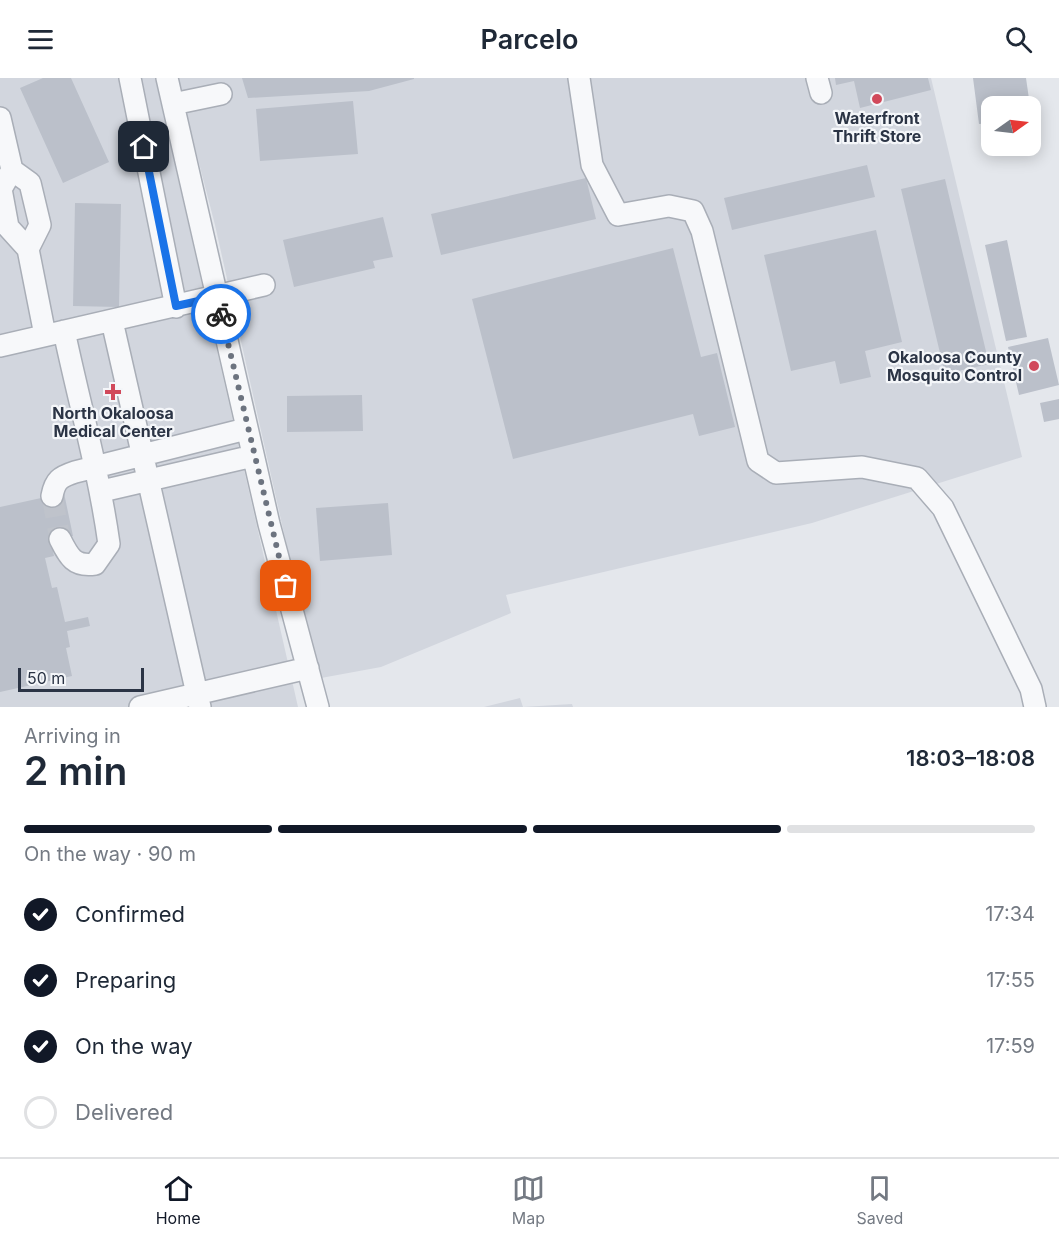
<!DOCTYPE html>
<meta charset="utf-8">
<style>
body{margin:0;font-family:Inter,sans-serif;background:#f6f6f7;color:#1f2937;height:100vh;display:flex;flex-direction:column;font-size:22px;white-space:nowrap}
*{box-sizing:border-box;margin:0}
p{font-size:20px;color:#747a83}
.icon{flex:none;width:33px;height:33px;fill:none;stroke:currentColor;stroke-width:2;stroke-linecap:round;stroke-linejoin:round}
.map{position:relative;height:629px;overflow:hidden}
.sheet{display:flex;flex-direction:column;background:#fff;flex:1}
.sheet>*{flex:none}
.needle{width:39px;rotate:76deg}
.tools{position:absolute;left:981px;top:18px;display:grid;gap:12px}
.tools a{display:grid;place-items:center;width:60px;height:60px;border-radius:12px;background:#fff;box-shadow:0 3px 15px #0003;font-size:30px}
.scale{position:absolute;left:18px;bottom:15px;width:126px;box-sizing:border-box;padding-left:6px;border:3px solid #2b3445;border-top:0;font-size:16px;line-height:21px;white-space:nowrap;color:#2b3445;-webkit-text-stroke:4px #f4f6f9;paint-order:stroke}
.pin{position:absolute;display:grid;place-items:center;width:51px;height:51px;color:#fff;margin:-26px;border-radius:12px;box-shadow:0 3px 9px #0006}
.courier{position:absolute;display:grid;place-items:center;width:60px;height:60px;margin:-30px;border:4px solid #1a73e8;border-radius:50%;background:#fff;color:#222;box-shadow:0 2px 8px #0007}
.summary em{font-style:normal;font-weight:600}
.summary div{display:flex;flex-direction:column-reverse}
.summary{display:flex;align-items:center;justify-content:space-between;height:102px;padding:0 24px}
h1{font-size:39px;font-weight:600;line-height:45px}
.bar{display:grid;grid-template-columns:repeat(4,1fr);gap:9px 6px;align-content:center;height:72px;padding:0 24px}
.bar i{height:8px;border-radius:4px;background:#e0e1e3}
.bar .current{background:#111827}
.bar p{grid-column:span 4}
ol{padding:0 24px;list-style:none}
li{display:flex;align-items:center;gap:18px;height:66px}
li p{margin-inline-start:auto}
li .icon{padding:6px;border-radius:50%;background:#111827;color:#fff;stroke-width:4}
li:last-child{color:#747a83}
li i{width:33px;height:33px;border:3px solid #e0e1e3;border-radius:50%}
header{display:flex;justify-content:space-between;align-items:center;height:78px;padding:0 24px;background:#fff;font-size:27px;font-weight:600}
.menu{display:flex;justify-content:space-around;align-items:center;height:84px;border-top:2px solid #e0e1e3;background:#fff;font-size:16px;color:#747a83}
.menu a{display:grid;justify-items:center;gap:3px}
.menu .current{color:#111827}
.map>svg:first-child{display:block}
.built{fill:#d2d6de}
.building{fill:#bbc0ca}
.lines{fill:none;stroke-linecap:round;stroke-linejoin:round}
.minor-tunnel{stroke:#bfc3cb;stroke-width:21;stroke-dasharray:21 10;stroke-linecap:butt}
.minor-casing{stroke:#a9aeb7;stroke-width:24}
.minor{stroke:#f7f8fa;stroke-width:21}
.done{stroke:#6c737f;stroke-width:6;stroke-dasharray:0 10.8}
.route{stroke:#1a73e8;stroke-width:8}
.poi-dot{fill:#d1495b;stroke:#f4f6f9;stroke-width:2}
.labels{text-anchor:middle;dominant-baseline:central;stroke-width:4.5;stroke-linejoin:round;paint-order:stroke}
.poi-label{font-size:16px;font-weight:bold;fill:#2b3445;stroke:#f4f6f9}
</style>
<header><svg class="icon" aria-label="menu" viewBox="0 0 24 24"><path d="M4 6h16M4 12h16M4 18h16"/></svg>Parcelo<svg class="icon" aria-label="search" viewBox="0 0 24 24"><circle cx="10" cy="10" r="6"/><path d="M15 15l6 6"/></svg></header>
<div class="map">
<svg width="1059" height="629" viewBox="0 0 1059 629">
<rect width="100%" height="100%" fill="#e4e7ec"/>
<!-- built -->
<path class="built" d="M0,0H155L298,629H0Z
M177,0H931L1022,379L812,445L506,517L511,535L381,589L321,600L294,500L215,147Z
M520,620L523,629L572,626L573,629H484Z"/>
<!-- building -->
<path class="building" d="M43,0H71L109,84L63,105L20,10Z
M242,0H414V1L369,13L248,20Z
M835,0H928L931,12L860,30L854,3L836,7Z
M973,0H1026L1030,28H992V45L979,46Z
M353,23L358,76L260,83L256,31Z
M867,87L875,119L732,152L724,120Z
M586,100L596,141L441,177L431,136Z
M945,101L989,286L945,296L901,111Z
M75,125L121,126L119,229L73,228Z
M383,139L393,179L373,183L375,190L294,209L283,162Z
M876,152L902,264L865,273L871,299L840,306L835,283L791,293L764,177Z
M1007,162L1027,259L1006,263L985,167Z
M673,170L701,279L717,275L735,349L699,358L693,336L513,381L472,221Z
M1048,260L1059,307L1019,317L1008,269Z
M362,317L363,353L287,354V318Z
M1059,321V341L1044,344L1040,325Z
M64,415L73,458L51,463L54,478L45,480L52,510L57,509L65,544L88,539L90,548L67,553L70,569L66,570L72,598L0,614V429Z
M388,425L392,477L320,483L316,430Z"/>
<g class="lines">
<!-- minor-tunnel -->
<path class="minor-tunnel" d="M52,418L60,461"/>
<defs>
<path id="minor" d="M130,0L176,229
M167,0L269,446L318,629
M579,0L592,87L618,137L669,128L693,133L702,153L758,383L776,395L862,389L917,400L943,430L1031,611L1035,629
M817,0L821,15
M173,26L221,16
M0,40L12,92L30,105L40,147L28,171
M12,92L1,111L8,149L28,171L45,257
M112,243L200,629
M0,268L264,207
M102,413L253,378
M52,418C55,402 60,399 75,394L246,351
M60,461C69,479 74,489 95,486L109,466C99,394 79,324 64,253
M140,629L308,590"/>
</defs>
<!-- minor casing -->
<use href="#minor" class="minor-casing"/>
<!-- minor -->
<use href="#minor" class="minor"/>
</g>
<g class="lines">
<!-- done -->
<path class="done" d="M221,236L286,508"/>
<!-- route -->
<path class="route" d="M144,69L176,228L217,219L221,236"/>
</g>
<!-- markers -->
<g class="poi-dot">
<circle cx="877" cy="21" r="6"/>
<circle cx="1034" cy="288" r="6"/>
<path d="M110 305h6v6h6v6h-6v6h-6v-6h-6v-6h6z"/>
</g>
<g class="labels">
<!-- poi labels -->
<g class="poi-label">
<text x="877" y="40">Waterfront<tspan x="877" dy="18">Thrift Store</tspan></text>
<text x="1022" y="279" text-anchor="end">Okaloosa County<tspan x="1022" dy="18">Mosquito Control</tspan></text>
<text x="113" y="335">North Okaloosa<tspan x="113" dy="18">Medical Center</tspan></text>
</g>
</g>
</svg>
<div class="tools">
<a><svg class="needle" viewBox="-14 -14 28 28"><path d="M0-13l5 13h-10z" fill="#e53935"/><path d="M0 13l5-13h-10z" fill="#747a83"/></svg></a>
</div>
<div class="scale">50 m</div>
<div class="pin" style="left:286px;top:508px;background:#ea580c"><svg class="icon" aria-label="bag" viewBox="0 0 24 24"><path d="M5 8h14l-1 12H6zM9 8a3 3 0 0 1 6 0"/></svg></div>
<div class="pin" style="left:144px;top:69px;background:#1f2937"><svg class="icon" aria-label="home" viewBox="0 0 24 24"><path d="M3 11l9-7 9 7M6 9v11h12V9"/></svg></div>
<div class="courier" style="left:221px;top:236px"><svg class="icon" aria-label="bike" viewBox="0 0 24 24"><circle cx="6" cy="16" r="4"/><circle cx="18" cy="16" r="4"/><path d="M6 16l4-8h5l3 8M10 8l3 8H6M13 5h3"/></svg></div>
</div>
<section class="sheet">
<div class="summary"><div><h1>2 min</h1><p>Arriving in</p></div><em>18:03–18:08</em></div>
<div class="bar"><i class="current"></i><i class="current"></i><i class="current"></i><i></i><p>On the way · 90 m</p></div>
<ol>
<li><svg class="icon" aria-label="check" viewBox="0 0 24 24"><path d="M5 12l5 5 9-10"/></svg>Confirmed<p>17:34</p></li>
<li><svg class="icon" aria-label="check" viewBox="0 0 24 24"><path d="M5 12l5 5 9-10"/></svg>Preparing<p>17:55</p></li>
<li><svg class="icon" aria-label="check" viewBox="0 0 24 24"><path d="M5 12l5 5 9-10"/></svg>On the way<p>17:59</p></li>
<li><i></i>Delivered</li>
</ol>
</section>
<nav class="menu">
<a class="current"><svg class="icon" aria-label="home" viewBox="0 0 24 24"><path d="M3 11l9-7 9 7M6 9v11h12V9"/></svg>Home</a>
<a><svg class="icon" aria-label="map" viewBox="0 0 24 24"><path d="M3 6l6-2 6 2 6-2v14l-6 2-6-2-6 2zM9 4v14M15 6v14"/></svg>Map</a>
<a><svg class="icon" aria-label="saved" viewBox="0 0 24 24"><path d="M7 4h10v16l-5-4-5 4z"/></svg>Saved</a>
</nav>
